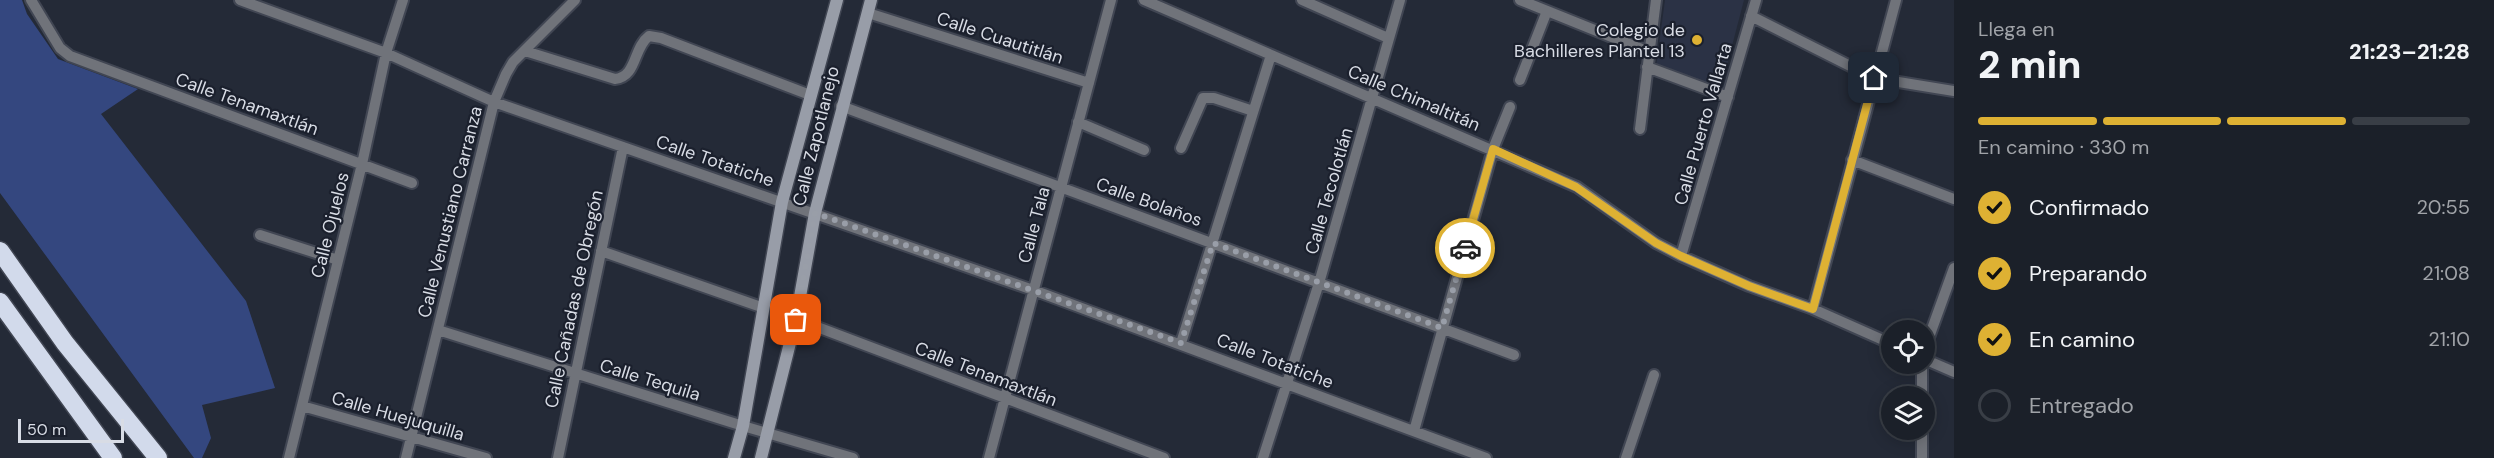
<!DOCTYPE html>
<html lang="es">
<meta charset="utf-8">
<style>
body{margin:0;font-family:"DM Sans",sans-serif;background:#242831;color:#f1f3f6;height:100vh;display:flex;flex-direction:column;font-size:22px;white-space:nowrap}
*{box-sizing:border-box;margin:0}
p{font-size:20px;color:#a0a3a8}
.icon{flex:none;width:33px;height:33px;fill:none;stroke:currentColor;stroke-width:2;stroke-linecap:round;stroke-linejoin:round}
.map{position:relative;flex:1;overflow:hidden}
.side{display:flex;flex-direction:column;background:#1b2029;width:540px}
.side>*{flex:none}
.controls{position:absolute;left:1881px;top:320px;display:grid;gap:12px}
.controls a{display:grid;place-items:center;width:54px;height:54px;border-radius:50%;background:#1b2029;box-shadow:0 3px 15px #0003,0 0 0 2px #393e46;font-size:30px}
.scale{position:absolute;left:18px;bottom:15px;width:106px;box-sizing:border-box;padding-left:6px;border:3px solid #d8dce5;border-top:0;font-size:16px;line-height:21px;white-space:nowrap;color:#d8dce5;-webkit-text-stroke:4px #1b202d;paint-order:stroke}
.pin{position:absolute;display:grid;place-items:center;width:51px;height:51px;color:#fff;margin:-26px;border-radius:12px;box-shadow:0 3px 9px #0006}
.courier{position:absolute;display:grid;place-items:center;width:60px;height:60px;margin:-30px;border:4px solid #deb133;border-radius:50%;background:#fff;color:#222;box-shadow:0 2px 8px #0007}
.headline em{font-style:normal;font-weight:800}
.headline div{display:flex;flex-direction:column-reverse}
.headline{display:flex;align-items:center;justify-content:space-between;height:102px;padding:0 24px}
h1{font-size:39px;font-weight:800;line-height:45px}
.bar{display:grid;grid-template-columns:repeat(4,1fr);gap:9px 6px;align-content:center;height:72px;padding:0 24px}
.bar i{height:8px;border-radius:4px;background:#393e46}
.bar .selected{background:#deb133}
.bar p{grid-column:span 4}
ol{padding:0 24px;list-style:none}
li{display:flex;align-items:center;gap:18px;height:66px}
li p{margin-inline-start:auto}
li .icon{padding:6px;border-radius:50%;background:#deb133;color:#111;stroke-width:4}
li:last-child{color:#a0a3a8}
li i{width:33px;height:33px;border:3px solid #393e46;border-radius:50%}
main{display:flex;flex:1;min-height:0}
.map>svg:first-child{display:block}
.built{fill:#2b3245}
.green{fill:#34477f}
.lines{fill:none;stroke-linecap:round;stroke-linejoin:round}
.street-casing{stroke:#414653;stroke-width:14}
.secondary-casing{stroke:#414653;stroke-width:15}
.highway-casing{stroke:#414653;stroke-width:21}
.street{stroke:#70737a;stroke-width:10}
.secondary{stroke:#989da8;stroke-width:12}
.highway{stroke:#d2daeb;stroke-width:18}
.done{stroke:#999ea8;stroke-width:6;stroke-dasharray:0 10.8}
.route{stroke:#deb133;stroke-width:8}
.poi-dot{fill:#deb133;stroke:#1b202d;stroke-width:2}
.labels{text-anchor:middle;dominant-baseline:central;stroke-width:4.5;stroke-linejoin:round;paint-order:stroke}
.poi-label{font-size:18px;fill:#d8dce5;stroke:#1b202d;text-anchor:end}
.street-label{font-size:18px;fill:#d8dce5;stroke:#1b202d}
</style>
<main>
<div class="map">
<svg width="1954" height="458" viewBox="0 0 1954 458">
<rect width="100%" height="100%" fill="#242a37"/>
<!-- built -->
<path class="built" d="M1665,0H1744L1721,88L1656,67Z"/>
<!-- green -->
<path class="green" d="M0,0H22L27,14L58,59L138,89L101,114L246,301L275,388L202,405L211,438L202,458H194L0,193Z"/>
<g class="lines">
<defs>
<path id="street" d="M31,0L60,48L70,56L412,183
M240,0L386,53L494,102L1033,290L1486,458
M1144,0L1577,187L1656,243L1681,256L1749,286L1813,309L1892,344
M1302,0L1388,38
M1520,0L1649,52
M868,13L1089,83
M1751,16L1874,78L1954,91
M525,51L615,79C637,77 633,48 649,36L661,38L810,95
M1647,67L1728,97
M1520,80L1547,11
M841,106L1514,355
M1078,122L1144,150
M1640,129L1656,0
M1181,148L1203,98H1214L1253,111
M1852,160L1954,199
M260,235L338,260
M601,251L764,308
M1681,256L1756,0
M1813,309L1896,0
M796,319L1164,458
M438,330L743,426L853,458
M1181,343L1271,55
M1924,351L1954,268
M1924,359L1954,372
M1922,396V363
M302,406L486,458
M1414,431L1493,149L1510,107
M289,458L362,164L386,53L403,0
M406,458L494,102L506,74L513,62L575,0
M558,458L623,147
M989,458L1111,0
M1263,458L1319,283L1400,0
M1626,458L1654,375
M1922,458V429"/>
<path id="secondary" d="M734,458L743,426L782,202L837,0
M761,458L796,319L815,213L871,0"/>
<path id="highway" d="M0,251L65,343L158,458
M0,302L113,458"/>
</defs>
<!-- street casing -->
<use href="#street" class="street-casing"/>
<!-- secondary casing -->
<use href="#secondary" class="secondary-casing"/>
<!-- highway casing -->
<use href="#highway" class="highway-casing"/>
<!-- street -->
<use href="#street" class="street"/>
<!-- secondary -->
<use href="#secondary" class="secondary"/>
<!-- highway -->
<use href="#highway" class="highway"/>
</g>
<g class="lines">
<!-- done -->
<path class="done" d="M796,320L815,213L1181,343L1213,243L1442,328L1465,248"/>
<!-- route -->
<path class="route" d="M1465,248L1493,149L1576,187L1656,243L1681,256L1749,286L1813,309L1874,78"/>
</g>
<!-- markers -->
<circle class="poi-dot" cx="1697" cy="40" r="6"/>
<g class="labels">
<!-- poi labels -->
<g class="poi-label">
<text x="1685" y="30">Colegio de<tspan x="1685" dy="21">Bachilleres Plantel 13</tspan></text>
</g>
<!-- street labels -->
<g class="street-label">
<text transform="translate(1000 38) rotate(18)">Calle Cuautitlán</text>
<text transform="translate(1414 98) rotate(23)">Calle Chimaltitán</text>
<text transform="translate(247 104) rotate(20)">Calle Tenamaxtlán</text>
<text transform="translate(1703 124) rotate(-74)">Calle Puerto Vallarta</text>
<text transform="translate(816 136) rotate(-76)">Calle Zapotlanejo</text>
<text transform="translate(715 161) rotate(19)">Calle Totatiche</text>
<text transform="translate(1329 191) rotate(-74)">Calle Tecolotlán</text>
<text transform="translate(1149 202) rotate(20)">Calle Bolaños</text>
<text transform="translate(450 212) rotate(-76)">Calle Venustiano Carranza</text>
<text transform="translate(330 225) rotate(-76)">Calle Ojuelos</text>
<text transform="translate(1034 225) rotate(-75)">Calle Tala</text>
<text transform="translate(574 299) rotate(-78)">Calle Cañadas de Obregón</text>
<text transform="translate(1275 361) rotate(21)">Calle Totatiche</text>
<text transform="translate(986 374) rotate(21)">Calle Tenamaxtlán</text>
<text transform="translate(650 380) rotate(17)">Calle Tequila</text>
<text transform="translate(398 416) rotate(16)">Calle Huejuquilla</text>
</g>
</g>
</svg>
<div class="controls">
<a><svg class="icon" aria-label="locate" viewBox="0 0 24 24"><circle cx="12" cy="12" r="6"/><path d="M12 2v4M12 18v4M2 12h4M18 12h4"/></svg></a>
<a><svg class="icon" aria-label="layers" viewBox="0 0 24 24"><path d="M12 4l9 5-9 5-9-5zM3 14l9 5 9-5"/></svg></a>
</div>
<div class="scale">50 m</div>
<div class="pin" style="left:796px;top:320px;background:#ea580c"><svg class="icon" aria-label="bag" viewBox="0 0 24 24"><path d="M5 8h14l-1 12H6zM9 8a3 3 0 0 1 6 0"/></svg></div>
<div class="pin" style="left:1874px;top:78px;background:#1f2937"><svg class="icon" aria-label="home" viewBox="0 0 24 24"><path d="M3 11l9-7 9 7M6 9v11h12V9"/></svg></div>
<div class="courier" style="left:1465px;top:248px"><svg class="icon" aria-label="car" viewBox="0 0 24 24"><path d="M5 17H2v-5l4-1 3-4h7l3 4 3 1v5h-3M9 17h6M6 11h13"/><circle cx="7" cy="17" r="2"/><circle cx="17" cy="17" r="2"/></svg></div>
</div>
<section class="side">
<div class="headline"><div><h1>2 min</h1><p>Llega en</p></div><em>21:23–21:28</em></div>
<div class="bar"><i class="selected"></i><i class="selected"></i><i class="selected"></i><i></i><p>En camino · 330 m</p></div>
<ol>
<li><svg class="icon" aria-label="check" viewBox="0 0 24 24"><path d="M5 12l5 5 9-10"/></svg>Confirmado<p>20:55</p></li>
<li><svg class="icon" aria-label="check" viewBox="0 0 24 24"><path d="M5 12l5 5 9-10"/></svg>Preparando<p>21:08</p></li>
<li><svg class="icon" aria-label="check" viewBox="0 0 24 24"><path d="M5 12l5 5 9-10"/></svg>En camino<p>21:10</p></li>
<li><i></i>Entregado</li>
</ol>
</section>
</main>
